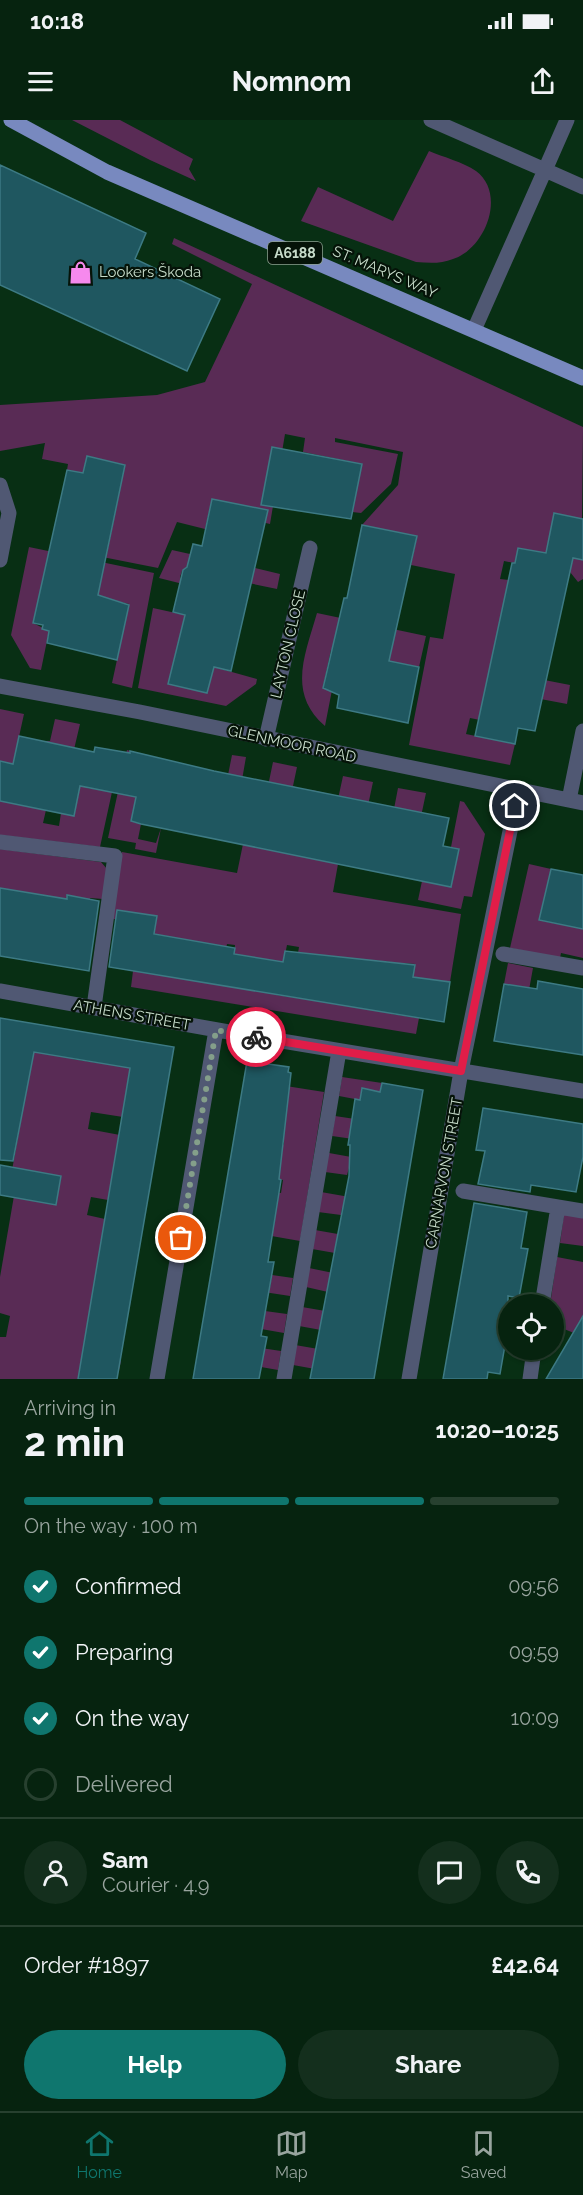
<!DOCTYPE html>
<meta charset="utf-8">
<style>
body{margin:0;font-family:Raleway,sans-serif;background:#142f1d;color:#f1f3f6;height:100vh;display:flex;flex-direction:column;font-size:22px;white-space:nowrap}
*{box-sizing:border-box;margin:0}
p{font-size:20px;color:#98a49e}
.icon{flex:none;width:33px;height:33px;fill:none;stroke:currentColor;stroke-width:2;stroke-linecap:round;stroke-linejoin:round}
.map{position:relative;height:1259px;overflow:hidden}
.sheet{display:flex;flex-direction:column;background:#06230f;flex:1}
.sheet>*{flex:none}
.buttons{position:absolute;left:498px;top:1174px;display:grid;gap:12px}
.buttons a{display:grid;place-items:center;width:66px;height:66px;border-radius:50%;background:#06230f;box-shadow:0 2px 4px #0004,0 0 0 2px #27402f;font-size:30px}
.pin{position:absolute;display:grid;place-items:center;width:51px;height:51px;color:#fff;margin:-26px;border:3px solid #fff;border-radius:50%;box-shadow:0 2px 6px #0007}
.courier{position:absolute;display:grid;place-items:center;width:60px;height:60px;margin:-30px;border:4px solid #e11d48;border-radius:50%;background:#fff;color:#222;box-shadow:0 2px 8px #0007}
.headline em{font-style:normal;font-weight:700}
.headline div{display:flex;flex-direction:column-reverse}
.headline{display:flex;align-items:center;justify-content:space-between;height:102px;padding:0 24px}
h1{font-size:39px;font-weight:700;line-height:45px}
.bar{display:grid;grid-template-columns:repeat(4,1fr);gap:9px 6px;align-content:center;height:72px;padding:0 24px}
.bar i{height:8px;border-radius:4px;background:#27402f}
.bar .selected{background:#0f766e}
.bar p{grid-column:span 4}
.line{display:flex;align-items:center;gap:15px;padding:0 24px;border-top:2px solid #27402f}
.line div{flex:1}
.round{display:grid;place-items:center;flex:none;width:63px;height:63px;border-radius:32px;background:#142f1d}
ol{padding:0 24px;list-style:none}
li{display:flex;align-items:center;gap:18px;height:66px}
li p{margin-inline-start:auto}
li .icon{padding:6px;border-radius:50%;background:#0f766e;color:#fff;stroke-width:4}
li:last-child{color:#98a49e}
li i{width:33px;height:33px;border:3px solid #27402f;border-radius:50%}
.button{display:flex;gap:12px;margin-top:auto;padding:12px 24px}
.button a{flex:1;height:69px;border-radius:36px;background:#0f766e;color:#fff;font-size:24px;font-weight:700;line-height:69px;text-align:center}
.button a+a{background:#142f1d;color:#f1f3f6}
.status{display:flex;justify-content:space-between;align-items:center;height:42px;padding:0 30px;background:#06230f;direction:ltr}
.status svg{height:16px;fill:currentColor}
header{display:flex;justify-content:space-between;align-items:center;height:78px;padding:0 24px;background:#06230f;font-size:27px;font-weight:700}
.tabs{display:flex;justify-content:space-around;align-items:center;height:84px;border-top:2px solid #27402f;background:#06230f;font-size:16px;color:#98a49e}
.tabs a{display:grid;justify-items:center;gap:3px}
.tabs .selected{color:#0f766e}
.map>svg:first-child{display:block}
.green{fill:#592b55;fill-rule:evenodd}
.building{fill:#1f5760;stroke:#3d7a84;stroke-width:1.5}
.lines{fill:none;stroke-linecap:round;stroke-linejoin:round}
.minor{stroke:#505873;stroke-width:15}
.major{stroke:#7889bf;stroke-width:15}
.done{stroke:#849f8a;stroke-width:6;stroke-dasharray:0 10.8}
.route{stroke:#e11d48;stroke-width:8}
.labels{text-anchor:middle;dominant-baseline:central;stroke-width:4.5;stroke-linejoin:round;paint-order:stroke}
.shield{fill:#051308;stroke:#8da090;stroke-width:1.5}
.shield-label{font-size:14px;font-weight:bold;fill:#c7dcca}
.poi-label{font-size:15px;fill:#c7dcca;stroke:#051308;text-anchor:start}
.street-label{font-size:15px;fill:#c7dcca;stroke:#051308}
</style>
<div class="status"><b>10:18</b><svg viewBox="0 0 49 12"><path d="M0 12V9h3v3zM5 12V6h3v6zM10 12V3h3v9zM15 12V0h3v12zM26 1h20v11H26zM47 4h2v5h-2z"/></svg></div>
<header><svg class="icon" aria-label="menu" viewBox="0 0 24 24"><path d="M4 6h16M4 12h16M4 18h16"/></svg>Nomnom<svg class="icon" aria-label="share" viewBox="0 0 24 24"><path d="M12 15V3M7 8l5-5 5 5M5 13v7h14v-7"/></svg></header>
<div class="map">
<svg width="583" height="1259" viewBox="0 0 583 1259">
<rect width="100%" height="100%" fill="#082f14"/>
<!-- green -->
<path class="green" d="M72,0H120L193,39L189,49L196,61L150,40Z
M429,31C443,37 463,42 476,51C507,74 485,129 453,139C441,144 429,143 416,142L301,101L318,67L393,101Z
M174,118L583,307L582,399L554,393L583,440V459L578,462L550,427L544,449L504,441L500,459L509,460L480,600L470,598L466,614L515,624L510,645L409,625L430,517L443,519L455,454L411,445L417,417L362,405L398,365L403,332L335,318V322L398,334L391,364L361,393L352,392L362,344L303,332L305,318L285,314L270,404L248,399L250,387L212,379L205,409L177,402L158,448L52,427L107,433L125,345L87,336L83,353L67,350L68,344L42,339L45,323L0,331V285L157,275L205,262L252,164L172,124Z
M29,427L154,453L132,568L112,563L129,484L42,464L33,503L49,511L41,550L30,548L11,515Z
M172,430L199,436L182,451L180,457L183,464L159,458Z
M238,444L280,454L277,469L234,460Z
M153,488L185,495L169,564L207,573L214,547L257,559L256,564L226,586L138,568Z
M317,493L426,516L419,547L331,530L323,567L332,570L325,606C287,573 305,535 317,493Z
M534,558L570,565L567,584L530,577Z
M0,589L24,594L13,644L0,641Z
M55,599L80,604L68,655L39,649L46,621H50Z
M127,630L130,631L124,664L138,667L131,701L141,704L138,719L156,723L161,708L156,733L135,729L136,723L108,718Z
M232,635L246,637L238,683L223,680Z
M273,642L297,647L293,666L298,668L292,695L263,690Z
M343,656L373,662L363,709L333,702Z
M82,658L87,668L112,672L100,727L0,715V681L46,690L43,703L59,706L61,693L74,696Z
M398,668L426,673L416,720L389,715Z
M312,670L325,673L311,738L338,744L333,772L461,794L450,862L413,857L415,844L402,843L392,894L419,898L416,914L131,867L133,851L166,816L154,814L157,796L126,800L113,799L122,732L237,753L243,724L298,735ZM227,824L235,825L234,834L219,865ZM287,825L299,827L297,839L331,883L277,875ZM370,840L391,842L388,892L334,884L341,845L368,849Z
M460,681L464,682L485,714L472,777L464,776L461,789L418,780L422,761L451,767L459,729L451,727Z
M0,729L101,742L107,749L103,779L90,778L85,805L67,776L66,785L40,775L0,770Z
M529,744L551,749L539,800L557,804L560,789L583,793V838L561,833L560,838L510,828Z
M508,843L533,848L527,881L517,866L504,864Z
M38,904L76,911L72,939L99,943L104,916L164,982L163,994L124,988L123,997L91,992L88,1009L120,1015L108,1080L91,1077L87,1095L105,1099L131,1175L130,1186L92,1180L83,1234L121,1241L119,1250L81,1244L78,1259H0V1217H6L10,1196L0,1193V1157L15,1070L56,1085L61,1057L37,1052L11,1056Z
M342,957L382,963L380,972L362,969L360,980L339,976Z
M286,966L324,972L300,1121L260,1114L273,1111L275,1097L267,1071L281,1073L283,1060L270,1058L284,1023V1017L277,1016Z
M335,996L375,1002L353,1019L332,1016Z
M329,1033L368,1040L354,1049L349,1048L347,1055L325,1052Z
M321,1072L361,1079L348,1089L342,1088L341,1095L318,1092Z
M564,1094L583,1097V1126L560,1123Z
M315,1110L355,1117L335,1133L312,1129Z
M557,1137L583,1142V1203L574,1213L554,1205V1185H550Z
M309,1148L348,1156L328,1172L306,1167Z
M272,1155L293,1158L290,1176L250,1170L252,1164L270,1167Z
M302,1187L343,1194L321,1210L299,1206Z
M265,1191L287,1194L284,1213L244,1206Z
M295,1225L336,1232L315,1249L293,1245Z
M261,1228L281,1231L278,1250L238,1243Z"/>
<!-- building -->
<path class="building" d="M0,45L146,113L135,139L220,179L187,251L0,165Z
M272,327L362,344L351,399L261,385Z
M87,336L125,345L98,475L129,485L117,540L47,523L49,511L42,509L43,505L33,503L67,350L83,353Z
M212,379L268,390L231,551L214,547L207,573L168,564L185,495L173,492L183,450L187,447L193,424L202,426Z
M554,393L583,399V440L573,438L535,611L518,608L515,624L475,616L512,443H515L518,428L546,433Z
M362,405L417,416L389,541L419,547L408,603L337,588L339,575L323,568L344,478H347Z
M19,616L94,632L95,627L130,633V631L214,651L449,698L443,726L459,729L451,767L141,704L131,701L136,677L80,666L74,696L0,681V641L13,644Z
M551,749L583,755V809L539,800Z
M0,768L67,779V775L99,781L89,851L0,836Z
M117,790L157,796L154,814L235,828L234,834L283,842L285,831L415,845L413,857L450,862L444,902L109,847Z
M538,861L583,869V935L494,921L504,864L537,869Z
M0,898L174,927L117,1259H78L130,948L34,932L13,1041L0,1040Z
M247,941L289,947L288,952L291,953L279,1059L281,1060L268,1142H274L261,1216L267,1217L259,1259H193Z
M382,963L423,970L374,1259H310L349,1056L350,1025H348L355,979L360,980L362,968L380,972Z
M483,988L583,1004V1037L576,1072L531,1065L530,1072L478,1064L485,1031L476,1030Z
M0,1045L61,1056L56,1085L0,1075Z
M474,1083L527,1092L521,1128L528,1129L519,1178L508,1176V1228L505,1225L500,1254L488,1252L487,1259H443Z
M583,1196V1259H546Z"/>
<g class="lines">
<!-- minor -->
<path class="minor" d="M431,0L545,50L474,210
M567,0L545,50L583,67
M0,365L9,393L0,440
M0,566L140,592L583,683
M266,619L310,428
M569,680L583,611
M0,722L115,736L94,887
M503,834L583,848
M0,871L240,914L583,971
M463,1071L583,1091
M542,1185L558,1087
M157,1259L216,910
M284,1259L339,931
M409,1259L461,951L518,672
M530,1259L534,1230"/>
<!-- major -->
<path class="major" d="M11,0L107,52L583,258"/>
</g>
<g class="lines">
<!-- done -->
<path class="done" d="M181,1118L216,910L256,917"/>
<!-- route -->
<path class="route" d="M256,917L461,951L515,686"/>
</g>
<!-- icons -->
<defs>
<symbol id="shop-bare" viewBox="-9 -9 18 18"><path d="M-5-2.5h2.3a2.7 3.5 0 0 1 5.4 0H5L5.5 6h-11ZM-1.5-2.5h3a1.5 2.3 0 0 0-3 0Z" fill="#f689ed" stroke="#051308" stroke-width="2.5" paint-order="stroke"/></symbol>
</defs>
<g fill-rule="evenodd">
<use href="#shop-bare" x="64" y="136" width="33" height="33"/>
</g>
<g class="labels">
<!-- shield labels -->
<rect class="shield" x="268" y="122" width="54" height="22" rx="4.5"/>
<g class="shield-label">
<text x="295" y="133">A6188</text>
</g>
<!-- poi labels -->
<g class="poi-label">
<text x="99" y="152">Lookers Škoda</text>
</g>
<!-- street labels -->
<g class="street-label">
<text transform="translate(385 152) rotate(23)">ST. MARYS WAY</text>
<text transform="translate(288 524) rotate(-77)">LAYTON CLOSE</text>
<text transform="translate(292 624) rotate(12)">GLENMOOR ROAD</text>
<text transform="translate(132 895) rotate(10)">ATHENS STREET</text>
<text transform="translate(444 1053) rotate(-80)">CARNARVON STREET</text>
</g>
</g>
</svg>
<div class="buttons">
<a><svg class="icon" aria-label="locate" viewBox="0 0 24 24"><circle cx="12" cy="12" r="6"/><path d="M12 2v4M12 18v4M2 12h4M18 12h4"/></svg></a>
</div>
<div class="pin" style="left:181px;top:1118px;background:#ea580c"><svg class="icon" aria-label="bag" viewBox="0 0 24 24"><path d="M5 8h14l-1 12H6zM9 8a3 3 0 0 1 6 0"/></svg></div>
<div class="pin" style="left:515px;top:686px;background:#1f2937"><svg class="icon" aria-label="home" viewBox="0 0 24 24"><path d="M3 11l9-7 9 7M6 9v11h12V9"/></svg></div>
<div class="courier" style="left:256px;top:917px"><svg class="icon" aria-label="bike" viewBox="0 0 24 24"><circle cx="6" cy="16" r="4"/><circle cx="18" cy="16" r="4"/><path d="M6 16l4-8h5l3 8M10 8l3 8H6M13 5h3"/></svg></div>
</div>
<section class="sheet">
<div class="headline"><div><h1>2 min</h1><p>Arriving in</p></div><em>10:20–10:25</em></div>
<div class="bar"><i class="selected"></i><i class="selected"></i><i class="selected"></i><i></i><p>On the way · 100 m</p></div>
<ol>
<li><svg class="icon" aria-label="check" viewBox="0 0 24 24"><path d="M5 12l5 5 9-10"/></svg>Confirmed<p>09:56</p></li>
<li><svg class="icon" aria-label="check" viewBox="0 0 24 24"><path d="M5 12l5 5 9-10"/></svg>Preparing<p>09:59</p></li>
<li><svg class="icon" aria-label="check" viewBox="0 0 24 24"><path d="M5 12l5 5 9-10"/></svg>On the way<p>10:09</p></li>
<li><i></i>Delivered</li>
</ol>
<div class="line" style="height:108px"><a class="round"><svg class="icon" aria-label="person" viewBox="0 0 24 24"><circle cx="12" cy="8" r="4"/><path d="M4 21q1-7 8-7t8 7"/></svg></a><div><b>Sam</b><p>Courier · 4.9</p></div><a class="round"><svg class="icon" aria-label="chat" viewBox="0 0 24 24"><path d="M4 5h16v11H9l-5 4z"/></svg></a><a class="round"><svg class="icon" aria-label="phone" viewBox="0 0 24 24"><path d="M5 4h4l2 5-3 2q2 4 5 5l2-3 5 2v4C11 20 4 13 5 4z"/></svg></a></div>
<div class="line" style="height:78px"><div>Order #1897</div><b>£42.64</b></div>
<div class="button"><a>Help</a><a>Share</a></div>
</section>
<nav class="tabs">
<a class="selected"><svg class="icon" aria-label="home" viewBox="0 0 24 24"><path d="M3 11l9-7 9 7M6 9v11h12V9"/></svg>Home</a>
<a><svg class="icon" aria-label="map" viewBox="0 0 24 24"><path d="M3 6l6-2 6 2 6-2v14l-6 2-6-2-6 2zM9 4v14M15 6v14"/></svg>Map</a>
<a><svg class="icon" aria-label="saved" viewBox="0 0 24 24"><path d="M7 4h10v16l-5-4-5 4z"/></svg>Saved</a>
</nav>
